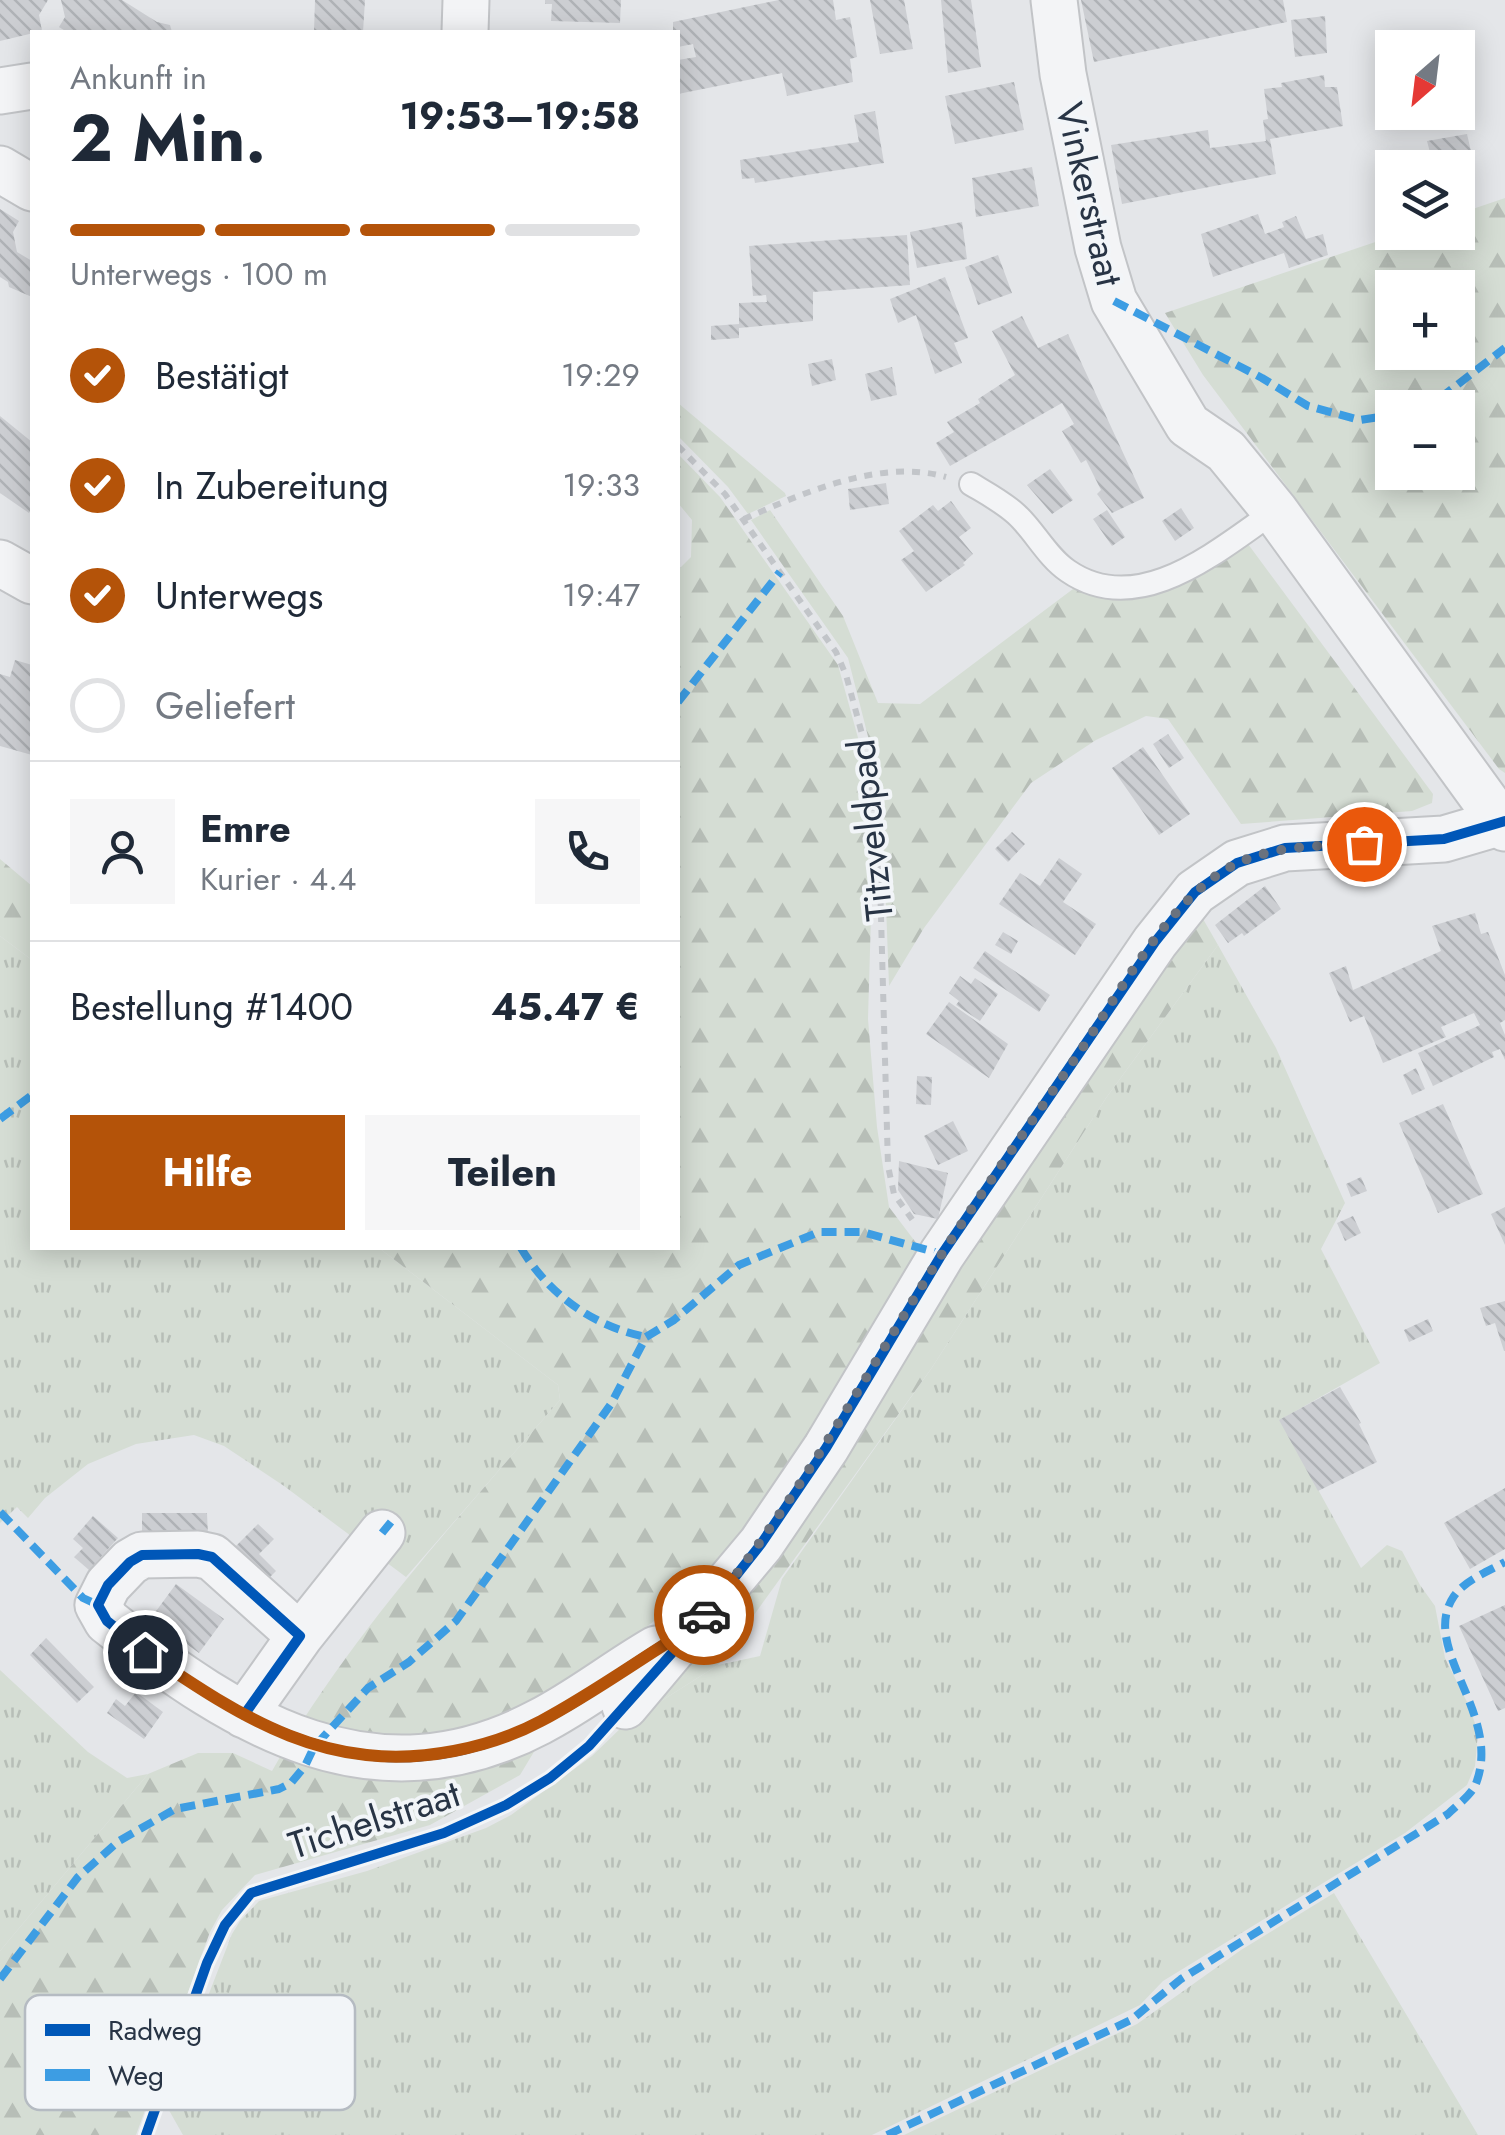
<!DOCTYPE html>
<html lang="de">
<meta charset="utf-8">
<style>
body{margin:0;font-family:Jost,sans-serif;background:#f6f6f7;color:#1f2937;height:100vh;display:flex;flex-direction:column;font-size:38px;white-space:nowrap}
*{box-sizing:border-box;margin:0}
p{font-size:32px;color:#747a83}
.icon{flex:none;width:55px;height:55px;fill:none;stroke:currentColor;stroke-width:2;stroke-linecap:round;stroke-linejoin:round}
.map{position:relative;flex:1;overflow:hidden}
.panel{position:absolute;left:30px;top:30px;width:650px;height:1220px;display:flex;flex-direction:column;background:#fff;border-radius:0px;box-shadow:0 5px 25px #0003}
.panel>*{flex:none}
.needle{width:65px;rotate:208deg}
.controls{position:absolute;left:1375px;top:30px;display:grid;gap:20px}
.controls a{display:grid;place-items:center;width:100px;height:100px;border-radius:0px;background:#fff;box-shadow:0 5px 25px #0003;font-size:50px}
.pin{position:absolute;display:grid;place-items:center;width:85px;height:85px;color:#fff;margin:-42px;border:5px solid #fff;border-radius:50%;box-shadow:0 2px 10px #0007}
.courier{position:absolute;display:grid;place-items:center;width:100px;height:100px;margin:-50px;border:8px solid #b45309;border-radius:50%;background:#fff;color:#222;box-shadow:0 2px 12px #0007}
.summary em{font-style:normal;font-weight:700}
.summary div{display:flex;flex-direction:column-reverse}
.summary{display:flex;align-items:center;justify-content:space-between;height:170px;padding:0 40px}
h1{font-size:65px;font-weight:700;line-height:75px}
.bar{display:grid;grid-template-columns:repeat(4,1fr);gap:15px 10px;align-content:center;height:120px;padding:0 40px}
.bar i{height:12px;border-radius:8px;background:#e0e1e3}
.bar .active{background:#b45309}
.bar p{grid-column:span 4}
.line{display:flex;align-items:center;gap:25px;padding:0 40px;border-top:2px solid #e0e1e3}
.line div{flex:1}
.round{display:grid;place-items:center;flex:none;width:105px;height:105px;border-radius:0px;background:#f6f6f7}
ol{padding:0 40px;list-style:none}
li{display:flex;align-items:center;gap:30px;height:110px}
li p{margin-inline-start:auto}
li .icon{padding:10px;border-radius:50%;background:#b45309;color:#fff;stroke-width:4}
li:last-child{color:#747a83}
li i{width:55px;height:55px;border:5px solid #e0e1e3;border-radius:50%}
.button{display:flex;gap:20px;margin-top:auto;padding:20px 40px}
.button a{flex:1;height:115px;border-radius:0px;background:#b45309;color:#fff;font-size:40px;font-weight:700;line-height:115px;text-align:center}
.button a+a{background:#f6f6f7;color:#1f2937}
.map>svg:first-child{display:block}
.grass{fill:url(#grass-tufts)}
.forest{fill:url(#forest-firs);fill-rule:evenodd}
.building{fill:url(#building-back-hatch)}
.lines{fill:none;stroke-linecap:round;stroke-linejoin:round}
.lane-casing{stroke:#c2c4c7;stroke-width:26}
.street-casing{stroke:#c2c4c7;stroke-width:49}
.path{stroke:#c2c5c9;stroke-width:6;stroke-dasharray:8 8;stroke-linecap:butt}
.lane{stroke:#f3f4f6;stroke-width:22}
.street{stroke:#f3f4f6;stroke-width:45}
.quiet{stroke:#3d9de3;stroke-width:8;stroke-dasharray:15 8;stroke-linecap:butt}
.cycleway-casing{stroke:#f2f5f8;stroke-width:16}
.cycleway{stroke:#0057b8;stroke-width:10}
.done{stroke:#6a727e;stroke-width:10;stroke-dasharray:0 18}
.route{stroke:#b45309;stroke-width:12}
.labels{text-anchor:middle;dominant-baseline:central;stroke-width:8;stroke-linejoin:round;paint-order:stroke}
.street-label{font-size:38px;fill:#283445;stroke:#f2f5f8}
.key{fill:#f2f5f8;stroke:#b5bbc2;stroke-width:2.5}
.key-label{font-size:28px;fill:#283445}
</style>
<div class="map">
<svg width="1505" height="2135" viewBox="0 0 1505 2135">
<defs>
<pattern id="grass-tufts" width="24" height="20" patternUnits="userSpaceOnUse" patternTransform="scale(2.5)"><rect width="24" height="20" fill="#d5ddd4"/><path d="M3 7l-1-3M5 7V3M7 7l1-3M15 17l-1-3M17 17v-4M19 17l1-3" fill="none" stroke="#b7beb7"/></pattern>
<pattern id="forest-firs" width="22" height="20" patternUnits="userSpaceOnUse" patternTransform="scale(2.5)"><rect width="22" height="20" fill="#d5ddd4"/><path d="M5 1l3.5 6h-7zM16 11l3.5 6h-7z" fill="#b7beb7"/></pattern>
<pattern id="building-back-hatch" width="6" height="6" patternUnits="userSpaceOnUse" patternTransform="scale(2.5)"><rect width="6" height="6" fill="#ccced2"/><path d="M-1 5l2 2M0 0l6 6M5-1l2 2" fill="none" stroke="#afb2b6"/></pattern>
</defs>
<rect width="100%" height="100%" fill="#e4e6e9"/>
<!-- grass -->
<path class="grass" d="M0,936L32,960V1248H379L558,1385L560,1400L406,1577L284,1486L224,1446L194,1435L136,1444L88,1464L45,1498L28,1518L17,1507L0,1523Z
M1218,945L1276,1048L1345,1203L1321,1249L1380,1363L1280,1420L1361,1568L1387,1545L1402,1551L1420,1585L1435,1606L1445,1658L1470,1708L1478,1733L1475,1766L1467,1785L1405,1833L1163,1981L1140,2005L872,2135H183L166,2105L232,1934L240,1921L259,1901L367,1871L486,1828L511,1815L592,1756L625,1724L718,1665L760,1656L782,1579L931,1369L1106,1098Z
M0,1670L88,1752L127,1778L148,1774L0,1951Z
M1334,1893L1478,2135H904L1137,2024L1241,1950Z"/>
<!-- forest -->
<path class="forest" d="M1505,198V773L1499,769L1203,375L1165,313L1402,233L1458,232V214ZM1392,288H1458V352H1392ZM1392,408H1458V472H1392Z
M678,403L785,493L786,496L748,514L728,487L678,436Z
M678,454L720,497L838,665L863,756L871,916L868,1019L877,1127L889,1207L920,1248L867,1364L709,1578L576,1682L520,1775L430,1825L255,1875L222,1910L210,1932L136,2135H0V1951L148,1774L198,1753H233L272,1771C350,1635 458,1518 560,1400L558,1385L379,1248H678V570L691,557L692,520L678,503Z
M770,510L843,616L878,703L920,704L1077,586C1089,589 1103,595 1116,597C1167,603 1208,570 1248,544L1433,794L1432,803L1412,811L1241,824L1168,719L1146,716L1096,740L1031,783L924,928L889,986L884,851L872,752L848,658L751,520Z
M0,859L32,886V960L0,936Z
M1199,912L1218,945L1106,1098L931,1369L718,1665L625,1724L934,1298Z"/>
<!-- building -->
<path class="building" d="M0,0H48L39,15L42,31L0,41Z
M61,0H122L157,22L170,25L172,32H67L59,27L65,17Z
M315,0H365L363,32H314Z
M545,0H621L620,23L551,21L552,4H545Z
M779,0H833L836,20L850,17L857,57L850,59L853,82L787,96L782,73L678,94V60L696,57L693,44L678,47V32H673V22Z
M870,0H904L913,49L880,54Z
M941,0H971L981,67L948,73Z
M1081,0H1283L1287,22L1094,62Z
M1325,16L1327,53L1295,57L1291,20Z
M1324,75L1325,87H1337L1343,126L1270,139L1276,174L1122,204L1111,145L1208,130L1210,148L1266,141L1263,120L1268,119L1264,89L1282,87L1281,83Z
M1014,82L1024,130L955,144L945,96Z
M875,111L884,163L755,183L754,178L742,179L740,160L859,142L854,115Z
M1467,134L1475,169L1458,175V168H1434L1427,141Z
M1032,167L1039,206L976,217L972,178Z
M0,209L19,221L13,232L17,252L32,261V297L9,287L8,282L0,277Z
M1258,214L1265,234L1284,227L1282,222L1296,216L1306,239L1323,234L1328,255L1289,268L1284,253L1213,277L1201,234Z
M962,222L967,259L917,268L910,232Z
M907,235L910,285L813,292V321L739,328V338L711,340V326L739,324V303L767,302L766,295L753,296L749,246Z
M998,255L1012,293L978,305L965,267Z
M945,277L968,338L954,343L962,363L935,374L916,315L898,323L890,299Z
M1022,316L1038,348L1068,334L1144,498L1112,513L1097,494L1101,490L1086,460L1081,463L1062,431L1074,424L1062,403L950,466L936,443L954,432L947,422L980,403L978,399L1015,375L992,331Z
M832,359L836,380L812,386L808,364Z
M892,367L897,395L871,401L865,374Z
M0,416L32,442V508L29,513L0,493Z
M1050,469L1073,500L1052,514L1027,485Z
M886,483L889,504L850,510L848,489Z
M951,501L971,528L959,537L973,554L963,563L965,565L926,592L901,560L914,551L899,531L933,505L938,511Z
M1181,508L1194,528L1175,541L1162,521Z
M1107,510L1125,537L1112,546L1093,519Z
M15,660L32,665V755L0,746V674L10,677Z
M1168,734L1184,758L1169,768L1153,744Z
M1143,747L1190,814L1159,835L1112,768Z
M1012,832L1025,844L1008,862L995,849Z
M1059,858L1082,874L1063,902L1096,924L1075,955L999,904L1020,873L1040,886Z
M1265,886L1281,909L1244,936L1242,933L1228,943L1215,925Z
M1475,913L1481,934L1488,932L1505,975V1020L1500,1023L1505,1035V1060L1500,1049L1492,1052L1494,1057L1433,1086L1418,1053L1480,1025L1474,1013L1441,1027L1446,1037L1383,1063L1364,1016L1350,1022L1329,973L1346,966L1353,990L1441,951L1432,926Z
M1003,932L1018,941L1011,954L995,945Z
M985,951L1050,995L1039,1012L973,968Z
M960,976L971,984L975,978L998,994L980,1021L956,1005L959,1001L949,993Z
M949,1002L1008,1044L989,1078L926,1034Z
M1416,1068L1425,1089L1412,1095L1403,1075Z
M917,1076L932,1077L931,1105L916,1104Z
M1443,1104L1483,1194L1438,1213L1399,1123Z
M953,1121L968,1151L938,1165L924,1136Z
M899,1161L948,1173L938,1219L914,1214L898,1190Z
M1361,1177L1367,1191L1351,1197L1346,1184Z
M1505,1207V1245L1491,1214Z
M1353,1216L1361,1233L1345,1241L1337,1223Z
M1505,1301V1351H1504L1495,1323L1486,1326L1480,1308Z
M1428,1319L1433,1331L1409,1342L1404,1330Z
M1340,1387L1361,1423L1359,1424L1377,1462L1318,1491L1279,1420Z
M1505,1488V1549L1470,1569L1444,1523Z
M142,1513H207L208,1535H142Z
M93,1516L118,1538L89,1570L74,1557L83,1548L73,1539Z
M258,1524L274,1539L259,1554L276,1571L265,1582L232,1550Z
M176,1584L224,1619L199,1653L151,1618Z
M1505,1605V1708L1498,1711L1459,1626Z
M46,1638L94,1687L77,1703L30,1655Z
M136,1692L163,1712L144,1739L107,1713L116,1699L125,1706Z"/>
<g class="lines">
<defs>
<path id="lane" d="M971,484C986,493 1003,502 1016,514C1034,530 1047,557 1068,571C1139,620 1218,550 1275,511"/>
<path id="street" d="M1054,0L1063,74L1098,248L1114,301L1188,425L1226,451L1275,511L1505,828
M465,32L466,0
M0,91L32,86
M0,169L32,188
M0,563L32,581
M300,1636L382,1533
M625,1706L761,1544L826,1448L942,1254L1155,942L1195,892L1237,863L1285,848L1444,839L1505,821
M244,1715L300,1636L212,1557L198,1554L142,1555L130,1562L108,1585L98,1605L107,1621C237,1724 374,1809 539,1722C580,1701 616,1672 656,1649"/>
</defs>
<!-- lane casing -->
<use href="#lane" class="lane-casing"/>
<!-- street casing -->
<use href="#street" class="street-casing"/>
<!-- path -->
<path class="path" d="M678,446L725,494L836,652L846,675L868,756L879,845L888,1166L894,1194L914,1222
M744,519C803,493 881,458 946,477"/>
<!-- lane -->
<use href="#lane" class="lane"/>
<!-- street -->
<use href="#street" class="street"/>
<!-- quiet -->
<path class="quiet" d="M1114,301L1262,378L1308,406L1360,420L1392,415
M1419,408L1435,402L1505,348
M678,702L780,572
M0,1119L32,1095
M521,1248C549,1295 593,1326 646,1337
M0,1512L83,1598L98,1605
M382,1533L391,1522
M0,1979L78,1877L119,1841L175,1809L279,1789L291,1783L305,1766L314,1747L368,1688L409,1662L456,1621L611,1404L646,1337L674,1320L739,1265L819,1232H862L942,1254
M887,2135L1131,2020L1181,1979L1448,1814C1457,1805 1469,1797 1475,1786C1505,1715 1418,1649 1454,1596C1464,1581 1489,1571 1505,1562"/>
<defs>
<path id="cycleway" d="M244,1715L300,1636L212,1557L198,1554L142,1555L130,1562L108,1585L98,1605L107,1621C239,1725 369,1806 537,1723C587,1699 631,1663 679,1635
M146,2135L207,1963L225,1925L251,1893L444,1833L506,1805L550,1778L589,1746L697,1625L761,1544L826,1448L942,1254L1155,942L1195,892L1237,863L1285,848L1444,839L1505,821"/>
</defs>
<!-- cycleway casing -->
<use href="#cycleway" class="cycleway-casing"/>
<!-- cycleway -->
<use href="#cycleway" class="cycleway"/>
</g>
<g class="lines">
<!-- done -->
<path class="done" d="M704,1615C797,1503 864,1377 942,1254C987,1184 1036,1116 1083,1047C1122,989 1173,893 1238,863C1277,845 1322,846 1364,844"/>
<!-- route -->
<path class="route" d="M145,1652C244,1719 328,1775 454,1751C485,1745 513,1736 541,1721C594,1693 644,1656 696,1625L704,1615"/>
</g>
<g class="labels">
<!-- street labels -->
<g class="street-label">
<text transform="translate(1090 194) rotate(77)">Vinkerstraat</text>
<text transform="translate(870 830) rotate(-96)">Titzveldpad</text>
<text transform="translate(374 1819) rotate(-18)">Tichelstraat</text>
</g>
</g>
<!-- legend -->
<rect x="25" y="1995" width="330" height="115" rx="15" class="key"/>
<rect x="45" y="2024" width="45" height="12" fill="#0057b8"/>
<rect x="45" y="2069" width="45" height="12" fill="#3d9de3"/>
<g class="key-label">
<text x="108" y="2040">Radweg</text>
<text x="108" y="2085">Weg</text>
</g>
</svg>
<div class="controls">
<a><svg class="needle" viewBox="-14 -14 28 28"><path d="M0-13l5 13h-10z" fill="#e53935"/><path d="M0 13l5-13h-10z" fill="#747a83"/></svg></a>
<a><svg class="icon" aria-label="layers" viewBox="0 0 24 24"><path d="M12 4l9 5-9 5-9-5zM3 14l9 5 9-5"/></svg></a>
<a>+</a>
<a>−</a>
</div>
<div class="pin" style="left:1364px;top:844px;background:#ea580c"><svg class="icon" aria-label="bag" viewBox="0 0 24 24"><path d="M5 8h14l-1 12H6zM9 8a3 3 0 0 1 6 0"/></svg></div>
<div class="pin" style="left:145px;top:1652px;background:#1f2937"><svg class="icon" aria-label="home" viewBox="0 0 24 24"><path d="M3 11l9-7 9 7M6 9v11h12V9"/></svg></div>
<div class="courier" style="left:704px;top:1615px"><svg class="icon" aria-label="car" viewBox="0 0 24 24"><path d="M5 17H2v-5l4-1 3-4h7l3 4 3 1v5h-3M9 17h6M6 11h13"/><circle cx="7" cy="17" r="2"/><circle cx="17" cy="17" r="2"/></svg></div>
<section class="panel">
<div class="summary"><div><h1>2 Min.</h1><p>Ankunft in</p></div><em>19:53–19:58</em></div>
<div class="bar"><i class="active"></i><i class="active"></i><i class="active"></i><i></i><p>Unterwegs · 100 m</p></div>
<ol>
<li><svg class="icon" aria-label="check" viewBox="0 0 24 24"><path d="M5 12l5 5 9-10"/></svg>Bestätigt<p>19:29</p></li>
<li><svg class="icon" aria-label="check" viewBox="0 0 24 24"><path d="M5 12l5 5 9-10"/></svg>In Zubereitung<p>19:33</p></li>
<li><svg class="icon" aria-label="check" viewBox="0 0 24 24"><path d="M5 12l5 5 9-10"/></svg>Unterwegs<p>19:47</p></li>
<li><i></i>Geliefert</li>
</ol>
<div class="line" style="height:180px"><a class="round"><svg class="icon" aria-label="person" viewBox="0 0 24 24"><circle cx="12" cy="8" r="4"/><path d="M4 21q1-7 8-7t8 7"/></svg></a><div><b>Emre</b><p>Kurier · 4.4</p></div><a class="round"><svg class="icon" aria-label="phone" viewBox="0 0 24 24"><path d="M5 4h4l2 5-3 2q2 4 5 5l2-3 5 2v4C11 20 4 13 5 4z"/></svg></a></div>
<div class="line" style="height:130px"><div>Bestellung #1400</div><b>45.47 €</b></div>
<div class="button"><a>Hilfe</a><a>Teilen</a></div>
</section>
</div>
